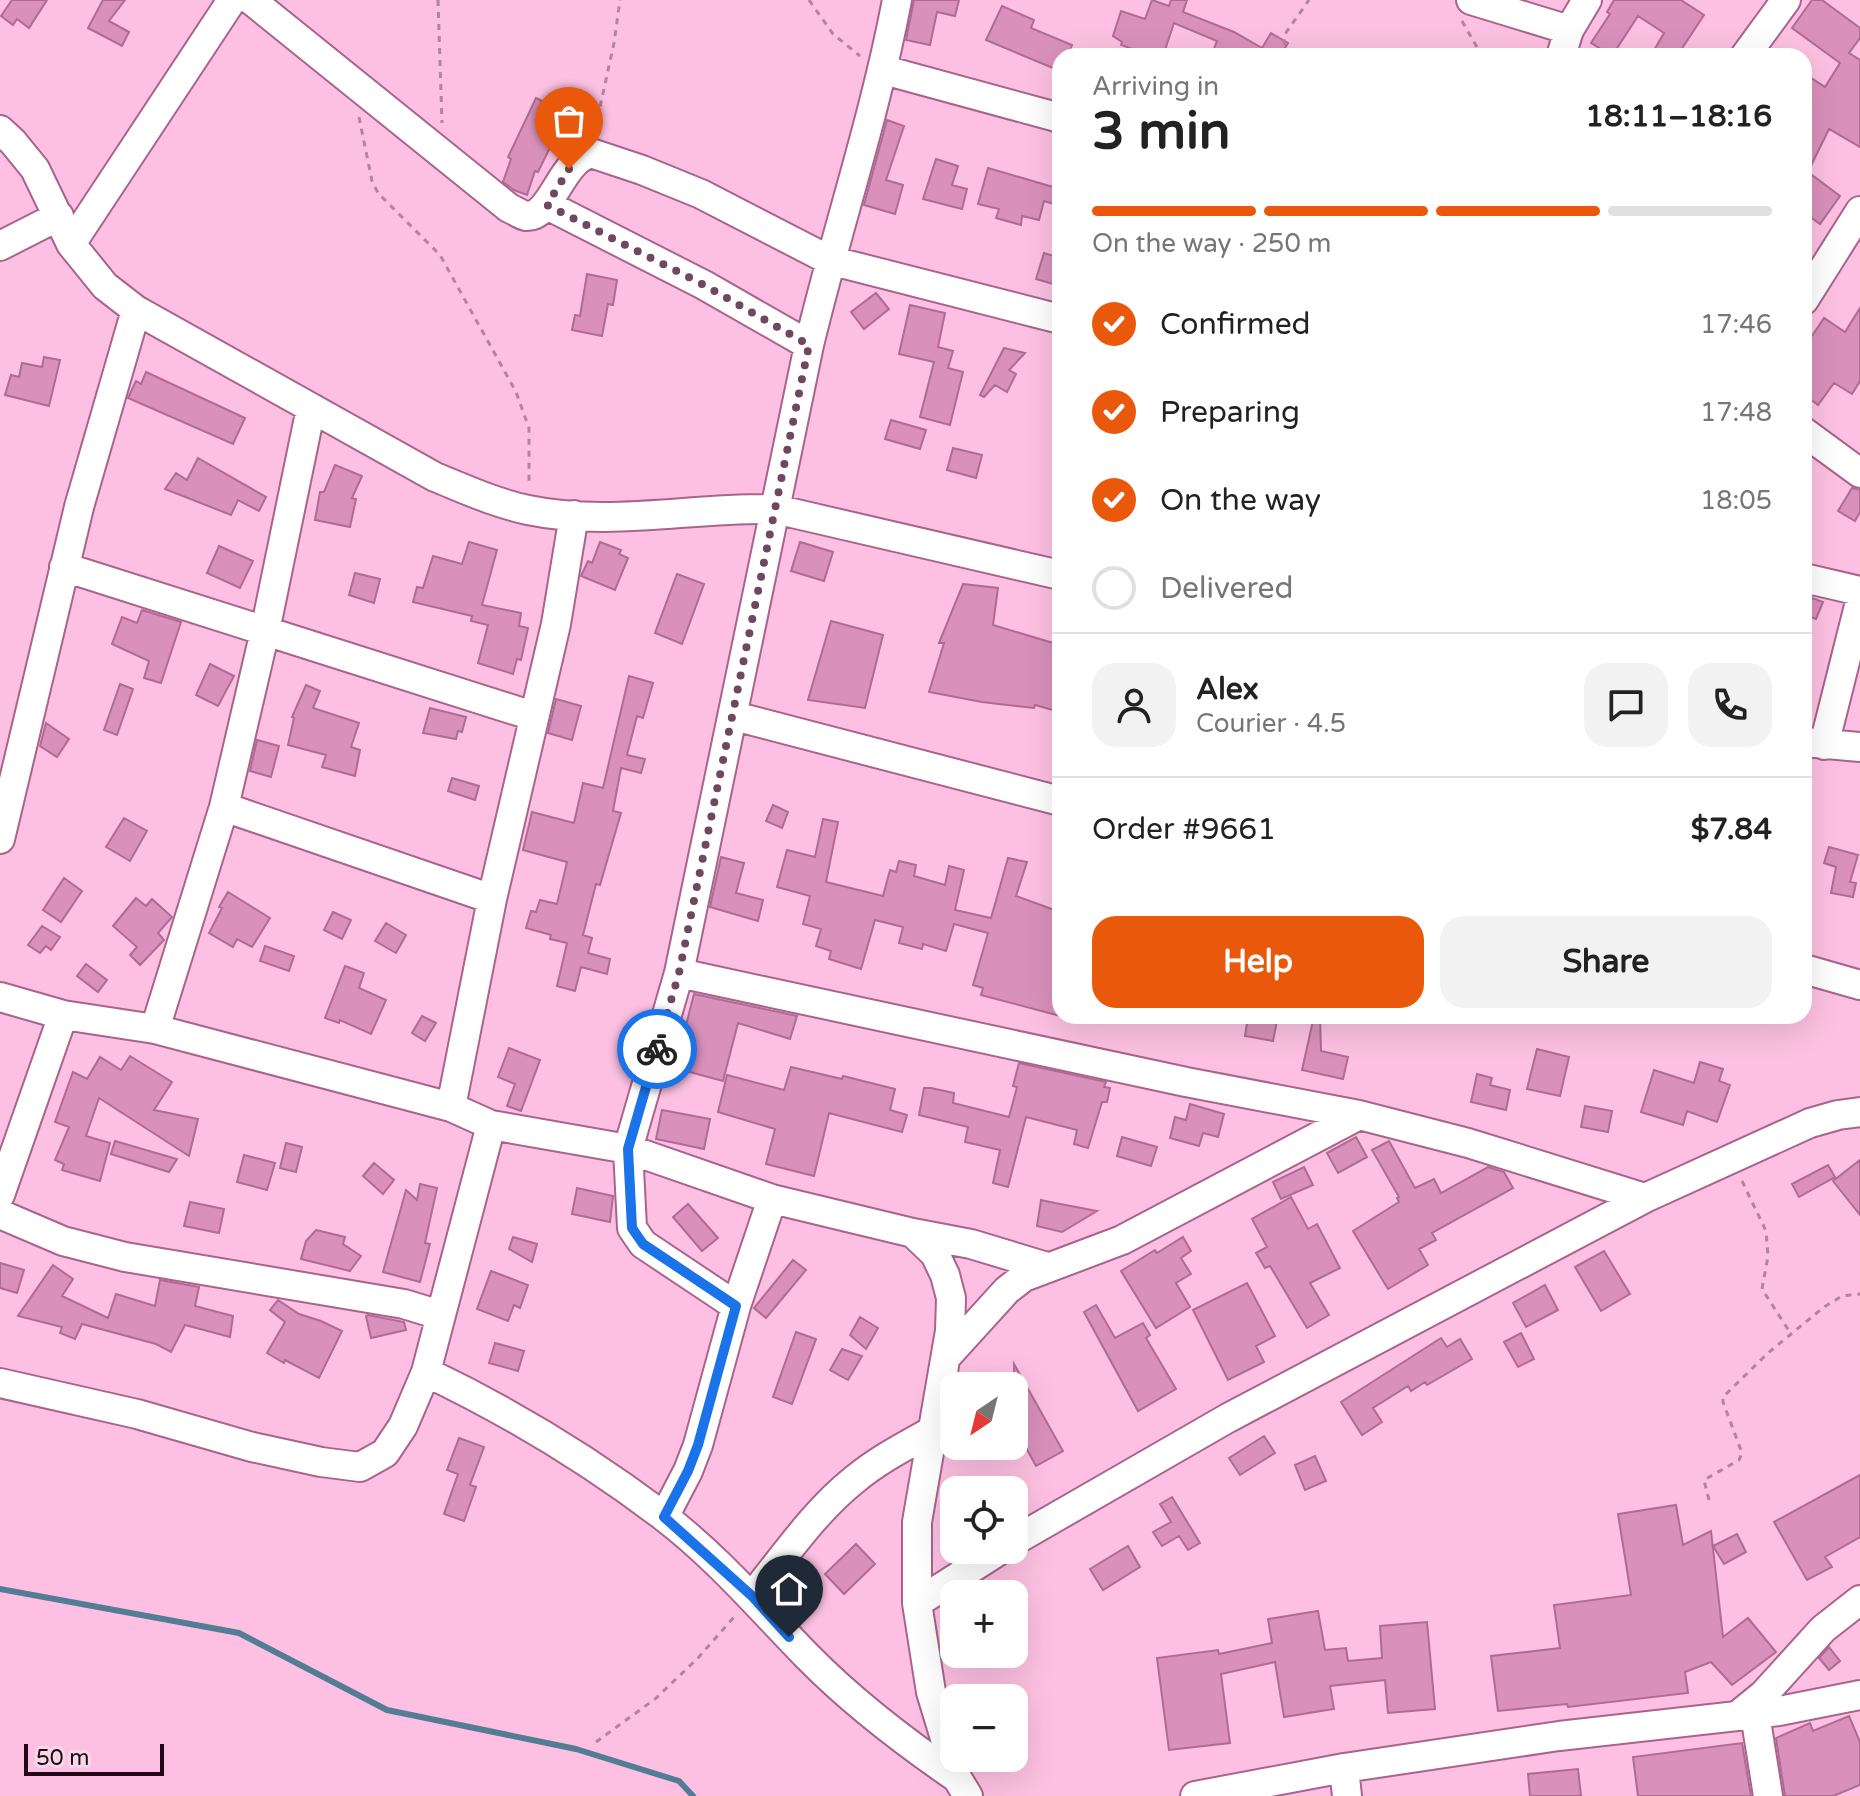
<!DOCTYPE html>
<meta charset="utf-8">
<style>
body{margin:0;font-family:"Varela Round",sans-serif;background:#f2f2f2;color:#222;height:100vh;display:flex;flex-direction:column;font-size:30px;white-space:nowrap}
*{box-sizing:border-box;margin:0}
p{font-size:26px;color:#767676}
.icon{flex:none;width:44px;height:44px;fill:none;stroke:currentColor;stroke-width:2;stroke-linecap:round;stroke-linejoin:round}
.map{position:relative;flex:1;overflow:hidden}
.side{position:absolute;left:1052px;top:48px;width:760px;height:976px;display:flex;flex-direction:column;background:#fff;border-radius:24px;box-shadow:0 8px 32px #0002}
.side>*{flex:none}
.needle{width:52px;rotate:215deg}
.tools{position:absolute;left:940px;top:1372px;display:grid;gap:16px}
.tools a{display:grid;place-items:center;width:88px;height:88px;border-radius:16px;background:#fff;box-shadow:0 8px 32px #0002;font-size:40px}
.scale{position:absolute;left:24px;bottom:20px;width:140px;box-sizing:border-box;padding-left:8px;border:4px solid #220819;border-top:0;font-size:22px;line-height:28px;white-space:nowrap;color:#220819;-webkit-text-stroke:6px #f7d8e9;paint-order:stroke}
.pin{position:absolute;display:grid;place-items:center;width:68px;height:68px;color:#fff;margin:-82px -34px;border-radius:50% 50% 50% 0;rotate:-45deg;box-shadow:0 0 8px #0007}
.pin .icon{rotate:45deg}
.courier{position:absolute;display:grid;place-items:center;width:80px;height:80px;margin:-40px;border:6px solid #1a73e8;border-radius:50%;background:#fff;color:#222;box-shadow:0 2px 10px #0007}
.headline em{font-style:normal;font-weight:800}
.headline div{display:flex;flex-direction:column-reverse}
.headline{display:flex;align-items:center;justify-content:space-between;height:136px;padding:0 40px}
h1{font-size:52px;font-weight:800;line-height:60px}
.bar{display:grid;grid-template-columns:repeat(4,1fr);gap:12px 8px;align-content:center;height:96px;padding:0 40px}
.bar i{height:10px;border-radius:6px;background:#e0e0e0}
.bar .on{background:#ea580c}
.bar p{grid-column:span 4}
.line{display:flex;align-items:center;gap:20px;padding:0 40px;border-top:2px solid #e0e0e0}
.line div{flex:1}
.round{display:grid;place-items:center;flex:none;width:84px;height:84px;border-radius:24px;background:#f2f2f2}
ol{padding:0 40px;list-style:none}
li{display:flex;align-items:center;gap:24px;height:88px}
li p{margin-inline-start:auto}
li .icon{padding:8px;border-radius:50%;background:#ea580c;color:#fff;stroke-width:4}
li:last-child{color:#767676}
li i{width:44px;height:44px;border:4px solid #e0e0e0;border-radius:50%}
.cta{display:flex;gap:16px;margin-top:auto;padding:16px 40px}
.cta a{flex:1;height:92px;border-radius:24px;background:#ea580c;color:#fff;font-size:32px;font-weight:800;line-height:92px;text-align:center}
.cta a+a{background:#f2f2f2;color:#222}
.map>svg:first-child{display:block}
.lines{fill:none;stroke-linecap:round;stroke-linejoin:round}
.stream{stroke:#527d94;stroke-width:6}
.building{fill:#d991bb;stroke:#b06b94;stroke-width:2}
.minor-casing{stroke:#a8648c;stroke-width:32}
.path{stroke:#b4839f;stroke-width:3;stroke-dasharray:6 6;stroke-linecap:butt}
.minor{stroke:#fff;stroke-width:28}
.done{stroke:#6f485f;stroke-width:8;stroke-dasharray:0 14.4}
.route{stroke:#1a73e8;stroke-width:10}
</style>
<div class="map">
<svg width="1860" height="1796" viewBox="0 0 1860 1796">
<rect width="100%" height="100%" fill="#fdc0e2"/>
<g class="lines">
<!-- stream -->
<path class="stream" d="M0,1589L239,1633L387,1710L576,1749L679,1781L693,1796"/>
</g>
<!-- building -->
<path class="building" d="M12,0H47L29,28L17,19L13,25L1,16Z
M103,0H125L109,21L129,32L122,46L88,28Z
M914,0H959L955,16L937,12L930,45L906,40Z
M1152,0L1169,6L1171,0H1187L1183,12L1234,32L1262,48L1271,33L1288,43L1280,56H1211L1217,41L1174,23L1163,56H1152L1121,45L1122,42L1113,36L1121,11L1145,19Z
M1614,0H1681L1704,15L1677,56H1665L1654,50L1664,33L1638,16L1612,56L1591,43L1610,14L1607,12Z
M1812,0H1822L1860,28V38L1849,53L1860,60V147L1829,129L1804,180V73L1825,87L1840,63L1792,28Z
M1002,6L1034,20L1031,28L1072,45L1068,56H1060V71L986,40Z
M536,98L567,113L538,172L535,171L527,195L514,190L503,182L511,159L508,157Z
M887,120L904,126L886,180L903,185L895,214L864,205Z
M936,159L958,166L952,185L967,189L962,209L923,199Z
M988,168L1060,189V206L1044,201L1039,220L1022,216L1021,225L996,218L999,209L978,204Z
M1812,175L1840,196L1820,224L1804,212V186Z
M1044,253L1060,258V286L1036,279Z
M587,274L617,280L613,305L608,304L602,336L572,330L575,315L580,316Z
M876,293L889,309L864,329L851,312Z
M910,305L945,313L938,347L953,351L948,368L963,372L950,425L920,417L934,362L899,354Z
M1860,308V381L1852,394L1834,383L1818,405L1804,394V348L1824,318L1845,332Z
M1004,348L1025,353L1009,370L1016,374L1007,392L995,385L984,397L980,395Z
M44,357L60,360L49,406L5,395L11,375L19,377L22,363L42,367Z
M146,372L245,418L233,444L128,398L136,381L141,384Z
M891,420L926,430L920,449L885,439Z
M953,448L982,455L976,478L947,470Z
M198,458L266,497L259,511L238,500L231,515L165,489L176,473L187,480Z
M335,465L362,476L352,498L356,499L350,527L315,520L320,492H324Z
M1852,488L1860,490V512L1855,521L1838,511Z
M469,542L497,550L482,605L521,613L519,626L528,628L521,660L517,659L513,674L478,663L488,625L471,621L472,616L413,602L417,587L423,588L433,556L462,564Z
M600,542L621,550L619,554L628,558L615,590L581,576L588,561L592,563Z
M800,542L833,552L824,581L791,571Z
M219,546L253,561L240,588L207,573Z
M355,573L380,579L374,603L349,595Z
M677,574L704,584L682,644L655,633Z
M963,584L998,588L993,625L1060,645V712L1035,705L1034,708L982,702L929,692L944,643H939Z
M1804,595L1823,602L1816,619L1804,615Z
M142,610L181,622L161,683L144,678L149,661L112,644L122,617L137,623Z
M831,621L883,635L865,708L808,700Z
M210,664L234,676L218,706L196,695Z
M629,676L653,683L643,718L637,716L627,755L645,759L641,773L621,768L613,811L621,813L600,885L596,884L583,935L592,938L588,953L610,959L607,974L581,967L575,991L557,986L567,943L550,939L551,935L526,928L531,911L536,912L540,900L557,904L567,862L523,850L532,812L574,823L583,783L603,788Z
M120,684L133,689L117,735L104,730Z
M306,685L320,691L313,708L359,723L351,747L360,750L355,776L322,767L326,755L288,745L294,718L292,717Z
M556,699L581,706L572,740L548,733Z
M430,708L466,717L462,732L458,731L456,739L423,733Z
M46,723L69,739L57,757L40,746Z
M257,740L279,746L271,777L250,771Z
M452,778L479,786L475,800L448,791Z
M773,805L788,812L782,828L766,821Z
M124,818L147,831L130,861L106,847Z
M823,819L838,822L826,882L883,896L890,870L896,872L899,861L916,865L914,876L945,885L949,866L964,870L955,910L991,918L1008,858L1027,862L1016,896L1060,912V1016L981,995L983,988L973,985L988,933L954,924L946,951L923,944L922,949L899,943L903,927L875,920L861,969L829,959L831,951L816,946L821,929L803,924L810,896L777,887L787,850L815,857Z
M1829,847L1858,855L1850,882L1856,883L1853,897L1831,893L1836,867L1824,863Z
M721,857L744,863L736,893L763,900L758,921L710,907Z
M64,878L82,891L61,922L43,910Z
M228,892L270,918L252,947L237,939L233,947L209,933L222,908L219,907Z
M136,898L146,906L152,899L172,917L158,933L164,940L140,965L130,955L137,947L113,926Z
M333,912L351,920L342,939L324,930Z
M386,923L406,935L396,953L375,941Z
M42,926L60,937L51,950L46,946L40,953L28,945Z
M265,946L294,956L289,971L260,961Z
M86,964L107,980L98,992L77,976Z
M345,966L364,973L359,988L386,1000L371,1034L340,1020L339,1023L325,1018Z
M694,994L797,1016L790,1039L738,1023L723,1081L675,1068Z
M422,1016L436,1023L425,1041L412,1033Z
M1248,1016H1278L1273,1041L1245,1036Z
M1314,1016H1320L1321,1051L1348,1057L1343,1079L1302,1070Z
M509,1048L540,1060L521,1111L507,1106L515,1084L498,1077Z
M1537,1049L1569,1057L1560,1096L1527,1089Z
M130,1056L172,1082L154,1110L198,1119L189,1156L99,1098L86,1136L110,1143L100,1181L62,1170L64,1164L55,1160L69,1127L55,1122L73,1072L87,1079L100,1057L121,1070Z
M1700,1062L1723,1069L1719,1081L1730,1085L1717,1122L1687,1111L1683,1125L1641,1112L1654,1070L1694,1083Z
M1019,1063L1106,1082L1104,1087L1110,1088L1107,1102H1102L1088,1148L1074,1144L1077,1130L1026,1117L1008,1187L993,1183L1000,1150L965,1142L968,1127L919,1115L924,1088H931L954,1093L953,1103L1009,1117L1017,1087L1013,1086Z
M791,1067L842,1079L843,1076L895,1089L890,1110L907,1115L902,1132L829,1113L814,1176L766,1164L775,1129L718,1112L727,1075L784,1090Z
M1477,1074L1492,1078L1490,1085L1510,1090L1506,1110L1471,1102Z
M1190,1104L1224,1114L1218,1137L1203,1133L1199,1146L1170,1138L1175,1117L1186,1120Z
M1585,1106L1612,1111L1608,1132L1581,1127Z
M662,1110L710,1119L704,1149L656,1139Z
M1122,1137L1157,1147L1151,1166L1117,1156Z
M1356,1137L1367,1157L1338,1173L1327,1153Z
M115,1141L177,1159L169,1172L111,1154Z
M1389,1141L1415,1188L1434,1179L1441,1193L1488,1167L1504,1172L1513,1188L1432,1233L1436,1240L1419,1249L1428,1265L1388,1289L1353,1231L1399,1202L1397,1198L1399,1197L1372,1150Z
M286,1143L302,1147L296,1172L280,1168Z
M244,1155L275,1163L267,1190L237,1182Z
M1860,1160V1215L1833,1181Z
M374,1163L394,1180L383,1194L363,1176Z
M1828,1165L1835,1177L1799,1197L1792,1184Z
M1304,1167L1313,1185L1281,1199L1273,1182Z
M420,1184L437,1188L425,1243L430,1244L420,1282L383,1272L406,1190L417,1200Z
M577,1188L613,1196L610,1222L572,1214Z
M1291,1197L1308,1229L1317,1224L1340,1268L1310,1283L1329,1315L1307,1328L1270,1266L1265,1268L1256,1253L1267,1247L1252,1219Z
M1041,1200L1055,1203L1097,1211L1062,1232L1037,1226Z
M190,1202L224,1209L219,1233L184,1226Z
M688,1204L718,1238L702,1251L673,1217Z
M316,1230L345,1237L343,1244L361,1256L350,1271L301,1259L306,1241Z
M513,1237L537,1244L532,1262L509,1249Z
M1183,1237L1191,1251L1181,1258L1191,1274L1176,1283L1190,1307L1156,1328L1121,1271L1155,1250L1157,1253Z
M1604,1251L1630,1294L1601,1311L1575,1267Z
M793,1260L806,1270L766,1318L754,1308Z
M0,1263L24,1270L17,1293L0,1288Z
M53,1265L73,1279L62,1296L108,1318L116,1294L155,1306L160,1280L199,1287L195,1306L233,1316L230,1337L185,1325L171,1352L156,1344L82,1324L75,1339L60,1333L62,1327L18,1316Z
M491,1271L528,1285L520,1308L514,1305L508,1321L477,1309Z
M1247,1283L1275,1336L1256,1346L1264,1362L1228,1380L1193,1310Z
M1545,1285L1558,1310L1526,1327L1513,1303Z
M278,1300L299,1314L321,1321L342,1331L319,1378L285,1360L284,1363L267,1353L285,1322L270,1310Z
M1096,1305L1115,1338L1143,1323L1150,1335L1146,1338L1176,1389L1138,1411L1084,1312Z
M368,1315L404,1322L406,1330L371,1338L366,1316Z
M860,1317L878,1328L866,1349L850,1335Z
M796,1332L816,1339L792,1404L773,1397Z
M1521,1333L1534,1359L1518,1367L1504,1342Z
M1441,1338L1447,1347L1460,1339L1472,1359L1427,1385L1425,1382L1411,1391L1408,1386L1373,1408L1382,1422L1362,1435L1341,1402Z
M495,1343L524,1351L518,1371L489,1363Z
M842,1349L862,1356L848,1380L830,1370Z
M1014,1364L1063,1451L1036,1466L1014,1426Z
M1264,1436L1275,1453L1240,1475L1229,1458Z
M459,1438L484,1447L470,1485L476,1487L464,1521L444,1514L458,1474L447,1470Z
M1315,1456L1326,1481L1305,1490L1295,1465Z
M1860,1475V1537L1825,1557L1832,1567L1807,1580L1774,1522Z
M1172,1497L1200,1543L1188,1550L1179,1536L1162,1546L1153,1532L1171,1522L1160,1504Z
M1676,1505L1683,1545L1711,1531L1723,1637L1748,1618L1776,1652L1732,1685L1711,1662L1685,1672L1688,1693L1568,1707L1567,1704L1498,1711L1491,1656L1560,1648L1554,1605L1631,1595L1618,1514Z
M1737,1534L1746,1552L1724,1564L1713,1546Z
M856,1544L875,1564L844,1594L825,1574Z
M1128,1546L1140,1567L1103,1590L1090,1569Z
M1318,1611L1325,1650L1346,1648L1348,1661L1382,1658L1380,1626L1427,1622L1435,1709L1388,1713L1385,1680L1330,1686L1334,1709L1284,1717L1275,1662L1221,1674L1230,1743L1169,1750L1157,1658L1218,1650L1219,1654L1272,1643L1268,1619Z
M1829,1647L1840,1661L1829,1670L1819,1658Z
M1849,1716L1860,1742V1785L1833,1796H1785L1776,1738L1810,1723L1813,1731Z
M1742,1743L1751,1796H1638L1633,1757Z
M1578,1769L1581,1796H1530L1528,1774Z"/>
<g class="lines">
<defs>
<path id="minor" d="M251,0L509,208C514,210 521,215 526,216C552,218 560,161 591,153L642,170L701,194L829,260L1060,319
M897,0C875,116 837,229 809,345L679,973L1186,1082L1359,1115L1468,1143L1645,1198
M1471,0L1569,30
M1561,56L1569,30L1587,0
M1745,56L1786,0
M884,70L1060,118
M0,130L13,142L35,169L71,244L105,286L136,310L435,477C465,489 495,503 528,510C609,527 694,507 775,509L1060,575
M547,205L704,285L809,345
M71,244L232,0
M0,246L59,216
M1804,300L1860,211
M1804,432L1860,473
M64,567L533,716
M1804,578L1860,591
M734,716L1060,801
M1804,742L1860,747
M1824,745L1860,602
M224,807L492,899
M0,839L79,507L136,310
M1804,969L1860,985
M679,973L628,1149L632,1228L643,1244L736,1306
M0,997L63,1015L155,1029L451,1107L491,1125L426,1372L403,1426L385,1453L360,1467L321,1462L252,1447L137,1414L0,1383
M155,1029L224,807L265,631L311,408
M451,1107L492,899L556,624L574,515
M491,1125L628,1149L772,1199L913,1233L935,1254L945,1275L951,1298L950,1331L917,1522V1603L931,1692L957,1778L968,1796
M0,1195L63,1015
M0,1214L63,1241L125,1257L404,1304L440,1315
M913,1233L971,1244L1047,1267
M947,1356L1007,1290L1024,1277L1122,1240L1359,1115
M426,1372C510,1412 589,1460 663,1516C717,1557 760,1608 807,1656C852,1702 903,1741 957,1778
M664,1517L688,1471L698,1445L736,1306L772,1199
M1014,1541L1228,1418L1645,1198L1810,1123L1838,1115L1860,1112
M752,1596C784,1557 814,1512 854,1480C878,1460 905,1446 932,1431
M917,1603L1000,1550
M1755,1714L1768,1796
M1737,1716L1779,1711L1860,1695
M1344,1768L1347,1796
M1195,1796L1344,1768L1559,1736L1737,1716L1764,1694L1823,1629L1860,1600"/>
</defs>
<!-- minor casing -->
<use href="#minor" class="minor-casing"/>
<!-- path -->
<path class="path" d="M438,0L442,123
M809,0L833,34L860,56
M1462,21L1482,56
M1290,56L1284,41L1285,34L1309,0
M359,117L372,181L378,193L440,255L516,392L529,428V486
M595,130L614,43L620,0
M1742,1181L1766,1231L1768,1256L1762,1289L1791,1334
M1709,1500L1704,1480L1739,1460L1742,1453L1723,1402V1397L1768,1353L1824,1307L1842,1296L1860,1294
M596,1742L655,1699L698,1658L735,1616"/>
<!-- minor -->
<use href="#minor" class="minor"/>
</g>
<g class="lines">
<!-- done -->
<path class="done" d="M569,169L547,205L704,285L809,345L679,973L657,1049"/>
<!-- route -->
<path class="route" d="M657,1049L628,1149L632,1228L643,1244L736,1306L698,1445L688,1471L664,1517L752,1596L789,1637"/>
</g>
</svg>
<div class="tools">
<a><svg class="needle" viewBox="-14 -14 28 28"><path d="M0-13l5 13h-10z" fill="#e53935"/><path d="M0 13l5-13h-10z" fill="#767676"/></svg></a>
<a><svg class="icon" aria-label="locate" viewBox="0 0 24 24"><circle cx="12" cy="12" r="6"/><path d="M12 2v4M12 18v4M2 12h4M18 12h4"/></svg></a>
<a>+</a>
<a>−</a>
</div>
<div class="scale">50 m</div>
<div class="pin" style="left:569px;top:169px;background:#ea580c"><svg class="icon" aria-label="bag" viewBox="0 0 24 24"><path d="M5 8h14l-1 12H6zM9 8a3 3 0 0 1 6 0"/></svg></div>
<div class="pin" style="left:789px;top:1637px;background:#1f2937"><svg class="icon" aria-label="home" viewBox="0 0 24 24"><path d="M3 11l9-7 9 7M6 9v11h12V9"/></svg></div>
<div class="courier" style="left:657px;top:1049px"><svg class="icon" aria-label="bike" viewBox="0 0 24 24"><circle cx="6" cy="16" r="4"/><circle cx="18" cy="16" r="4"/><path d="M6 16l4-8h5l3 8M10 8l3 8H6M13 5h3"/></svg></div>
<section class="side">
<div class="headline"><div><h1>3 min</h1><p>Arriving in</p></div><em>18:11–18:16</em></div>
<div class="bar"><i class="on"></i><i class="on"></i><i class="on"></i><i></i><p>On the way · 250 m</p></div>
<ol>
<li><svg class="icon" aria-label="check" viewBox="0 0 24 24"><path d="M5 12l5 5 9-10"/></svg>Confirmed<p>17:46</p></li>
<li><svg class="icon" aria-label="check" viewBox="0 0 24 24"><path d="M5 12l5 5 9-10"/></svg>Preparing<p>17:48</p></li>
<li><svg class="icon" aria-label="check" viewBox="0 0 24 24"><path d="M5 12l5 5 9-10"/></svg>On the way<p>18:05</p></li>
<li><i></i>Delivered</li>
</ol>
<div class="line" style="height:144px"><a class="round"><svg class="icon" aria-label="person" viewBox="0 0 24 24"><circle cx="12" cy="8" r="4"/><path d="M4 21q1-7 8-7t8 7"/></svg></a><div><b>Alex</b><p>Courier · 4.5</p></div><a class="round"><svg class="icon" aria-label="chat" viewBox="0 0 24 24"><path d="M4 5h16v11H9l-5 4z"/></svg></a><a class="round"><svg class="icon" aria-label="phone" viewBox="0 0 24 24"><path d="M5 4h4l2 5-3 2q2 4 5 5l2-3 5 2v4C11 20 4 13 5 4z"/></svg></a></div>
<div class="line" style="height:104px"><div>Order #9661</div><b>$7.84</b></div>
<div class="cta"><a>Help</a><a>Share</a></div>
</section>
</div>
